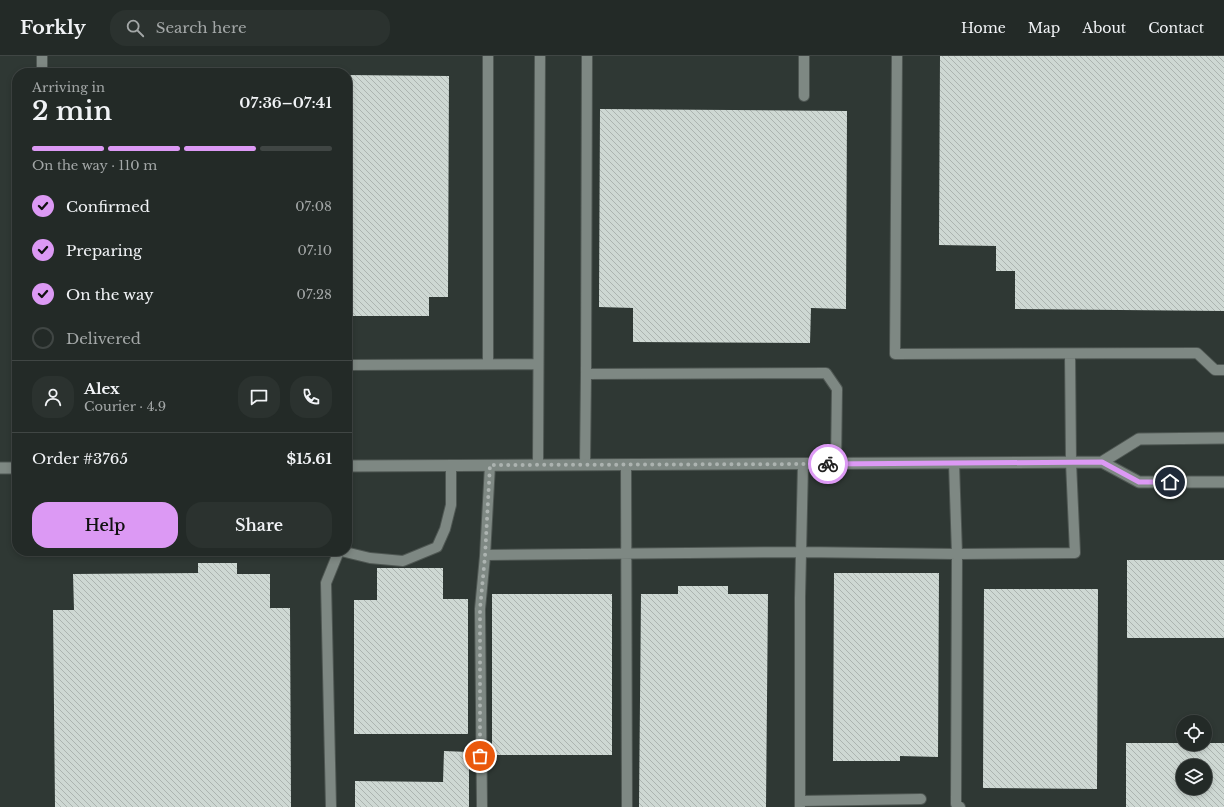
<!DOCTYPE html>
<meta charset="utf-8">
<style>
body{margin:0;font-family:"Libre Baskerville",serif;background:#2b322f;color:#f1f3f6;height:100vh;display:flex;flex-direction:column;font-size:15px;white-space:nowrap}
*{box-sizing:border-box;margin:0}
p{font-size:13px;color:#a3a7a7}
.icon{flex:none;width:22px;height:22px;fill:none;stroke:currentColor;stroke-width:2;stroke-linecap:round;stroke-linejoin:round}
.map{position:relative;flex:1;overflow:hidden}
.sheet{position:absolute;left:12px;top:12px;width:340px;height:488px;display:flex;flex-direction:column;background:#232a27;border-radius:16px;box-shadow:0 2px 6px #0003,0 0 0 1px #404644}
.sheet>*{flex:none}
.tools{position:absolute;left:1176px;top:659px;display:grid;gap:8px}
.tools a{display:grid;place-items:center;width:36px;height:36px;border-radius:50%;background:#232a27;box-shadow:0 2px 6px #0003,0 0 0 1px #404644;font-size:20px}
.pin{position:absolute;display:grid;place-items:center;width:34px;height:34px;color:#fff;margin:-17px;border:2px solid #fff;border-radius:50%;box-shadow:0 1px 4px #0007}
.courier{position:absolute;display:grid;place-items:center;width:40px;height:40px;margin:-20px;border:3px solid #dc99f4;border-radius:50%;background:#fff;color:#222;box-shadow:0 1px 5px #0007}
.overview em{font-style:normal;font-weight:600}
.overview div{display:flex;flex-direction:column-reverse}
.overview{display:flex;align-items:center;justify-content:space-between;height:68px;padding:0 20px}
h1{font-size:26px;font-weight:600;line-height:30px}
.bar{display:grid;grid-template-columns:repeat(4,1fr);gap:6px 4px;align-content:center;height:48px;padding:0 20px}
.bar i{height:5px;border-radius:3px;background:#404644}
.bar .active{background:#dc99f4}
.bar p{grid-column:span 4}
.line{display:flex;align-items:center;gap:10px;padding:0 20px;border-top:1px solid #404644}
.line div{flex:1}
.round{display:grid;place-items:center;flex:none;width:42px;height:42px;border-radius:16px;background:#2b322f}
ol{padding:0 20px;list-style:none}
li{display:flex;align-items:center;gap:12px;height:44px}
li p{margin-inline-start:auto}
li .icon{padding:4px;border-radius:50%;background:#dc99f4;color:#111;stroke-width:4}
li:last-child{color:#a3a7a7}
li i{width:22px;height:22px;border:2px solid #404644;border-radius:50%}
.primary-button{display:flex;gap:8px;margin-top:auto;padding:8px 20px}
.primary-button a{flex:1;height:46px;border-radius:16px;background:#dc99f4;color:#111;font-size:16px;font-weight:600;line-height:46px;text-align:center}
.primary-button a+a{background:#2b322f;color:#f1f3f6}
header{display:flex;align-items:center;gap:24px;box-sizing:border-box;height:56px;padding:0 20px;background:#232a27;border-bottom:1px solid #404644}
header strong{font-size:19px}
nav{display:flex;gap:22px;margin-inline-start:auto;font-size:14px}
.search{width:280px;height:36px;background:#2b322f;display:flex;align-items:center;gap:10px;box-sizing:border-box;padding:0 14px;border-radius:16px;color:#a3a7a7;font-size:15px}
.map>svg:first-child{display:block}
.building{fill:url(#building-back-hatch);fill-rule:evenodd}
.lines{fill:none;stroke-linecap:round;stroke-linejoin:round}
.service-casing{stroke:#4f5753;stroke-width:12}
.secondary-casing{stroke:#4f5753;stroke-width:13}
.service{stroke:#7e8883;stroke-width:10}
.secondary{stroke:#7e8883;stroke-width:11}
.done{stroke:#acb3b0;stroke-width:4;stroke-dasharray:0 7.2}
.route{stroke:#dc99f4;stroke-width:5}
</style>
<header>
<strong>Forkly</strong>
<div class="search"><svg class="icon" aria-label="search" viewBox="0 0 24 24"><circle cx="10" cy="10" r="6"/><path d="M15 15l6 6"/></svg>Search here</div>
<nav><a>Home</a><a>Map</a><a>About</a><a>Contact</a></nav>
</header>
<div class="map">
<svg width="1224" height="751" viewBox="0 0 1224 751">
<defs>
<pattern id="building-back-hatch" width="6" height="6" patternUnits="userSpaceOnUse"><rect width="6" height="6" fill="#ced8d3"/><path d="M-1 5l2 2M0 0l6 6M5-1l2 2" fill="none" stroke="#acb4b0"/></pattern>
</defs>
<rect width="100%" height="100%" fill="#2f3834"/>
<!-- building -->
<path class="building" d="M940,0H1224V255L1015,253V215H996V190L939,189Z
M347,19L449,20L448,241H429V260H347Z
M600,53L847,55L846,253L811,252L810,287L633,286V252L599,251Z
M1127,504H1224V582H1127Z
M198,507H237V518H270V552H290L291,751H55L53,554H74L73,518L198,517Z
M377,512H443V543H468V678H354V544H377Z
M834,517H939L938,701L900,700V705H833Z
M678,530H728V538H768L766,751H639L641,538H678Z
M984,533H1098L1097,733L983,732Z
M492,538H612V699H492Z
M1126,687H1224V751H1126ZM1183,710H1205V732H1183Z
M444,695L469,696V751H355V725L443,726Z"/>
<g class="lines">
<defs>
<path id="service" d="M42,0V17
M804,0V40
M897,0L895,298L1197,297L1215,314H1224
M488,308V0
M347,309L538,308
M586,318L587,0
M538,409L540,0
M585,409L586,318L826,317L837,333L836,408
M626,409L627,751
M341,495L370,502L403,505L437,491L445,473L451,449V409
M485,499L801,496L957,498L954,407
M800,745L921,743
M331,751L326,527L339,495
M482,751L480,553L485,500L490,409
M800,751V542L803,408
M960,751L956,748L957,498L1075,497L1071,406L1070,298"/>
<path id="secondary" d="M1102,406L1139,383L1224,382
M347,410L1102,406L1139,426H1224
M0,412H17"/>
</defs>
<!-- service casing -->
<use href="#service" class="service-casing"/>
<!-- secondary casing -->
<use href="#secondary" class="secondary-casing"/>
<!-- service -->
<use href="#service" class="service"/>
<!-- secondary -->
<use href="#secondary" class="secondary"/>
</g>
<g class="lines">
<!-- done -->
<path class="done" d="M480,700V553L485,500L490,409L828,408"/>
<!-- route -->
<path class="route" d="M828,408L1102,406L1139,426H1170"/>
</g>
</svg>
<div class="tools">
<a><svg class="icon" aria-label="locate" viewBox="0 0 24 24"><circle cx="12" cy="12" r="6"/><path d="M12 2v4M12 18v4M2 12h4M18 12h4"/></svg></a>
<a><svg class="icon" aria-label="layers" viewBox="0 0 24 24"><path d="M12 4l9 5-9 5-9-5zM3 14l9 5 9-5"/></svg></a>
</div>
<div class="pin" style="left:480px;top:700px;background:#ea580c"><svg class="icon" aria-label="bag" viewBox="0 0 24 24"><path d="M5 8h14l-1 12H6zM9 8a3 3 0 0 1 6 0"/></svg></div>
<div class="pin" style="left:1170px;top:426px;background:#1f2937"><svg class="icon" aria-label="home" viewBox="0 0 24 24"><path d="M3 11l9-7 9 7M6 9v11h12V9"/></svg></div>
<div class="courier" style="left:828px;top:408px"><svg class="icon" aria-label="bike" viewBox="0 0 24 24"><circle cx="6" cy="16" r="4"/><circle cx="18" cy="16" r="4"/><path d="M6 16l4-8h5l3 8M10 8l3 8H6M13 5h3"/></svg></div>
<section class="sheet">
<div class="overview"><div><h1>2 min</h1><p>Arriving in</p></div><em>07:36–07:41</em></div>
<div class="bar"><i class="active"></i><i class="active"></i><i class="active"></i><i></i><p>On the way · 110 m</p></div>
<ol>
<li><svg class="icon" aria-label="check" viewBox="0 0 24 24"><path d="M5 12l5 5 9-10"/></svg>Confirmed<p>07:08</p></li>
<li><svg class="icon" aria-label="check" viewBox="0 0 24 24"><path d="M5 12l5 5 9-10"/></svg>Preparing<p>07:10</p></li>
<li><svg class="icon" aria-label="check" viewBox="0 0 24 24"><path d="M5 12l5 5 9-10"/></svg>On the way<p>07:28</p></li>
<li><i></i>Delivered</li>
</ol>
<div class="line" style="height:72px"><a class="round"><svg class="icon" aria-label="person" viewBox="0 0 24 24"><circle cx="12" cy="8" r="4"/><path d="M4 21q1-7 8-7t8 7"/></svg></a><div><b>Alex</b><p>Courier · 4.9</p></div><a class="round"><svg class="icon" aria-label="chat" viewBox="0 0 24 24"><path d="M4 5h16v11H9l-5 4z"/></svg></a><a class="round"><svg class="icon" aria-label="phone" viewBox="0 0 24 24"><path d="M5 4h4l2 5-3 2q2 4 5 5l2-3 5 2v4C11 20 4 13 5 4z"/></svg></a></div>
<div class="line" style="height:52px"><div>Order #3765</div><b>$15.61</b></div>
<div class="primary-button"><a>Help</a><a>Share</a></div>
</section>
</div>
